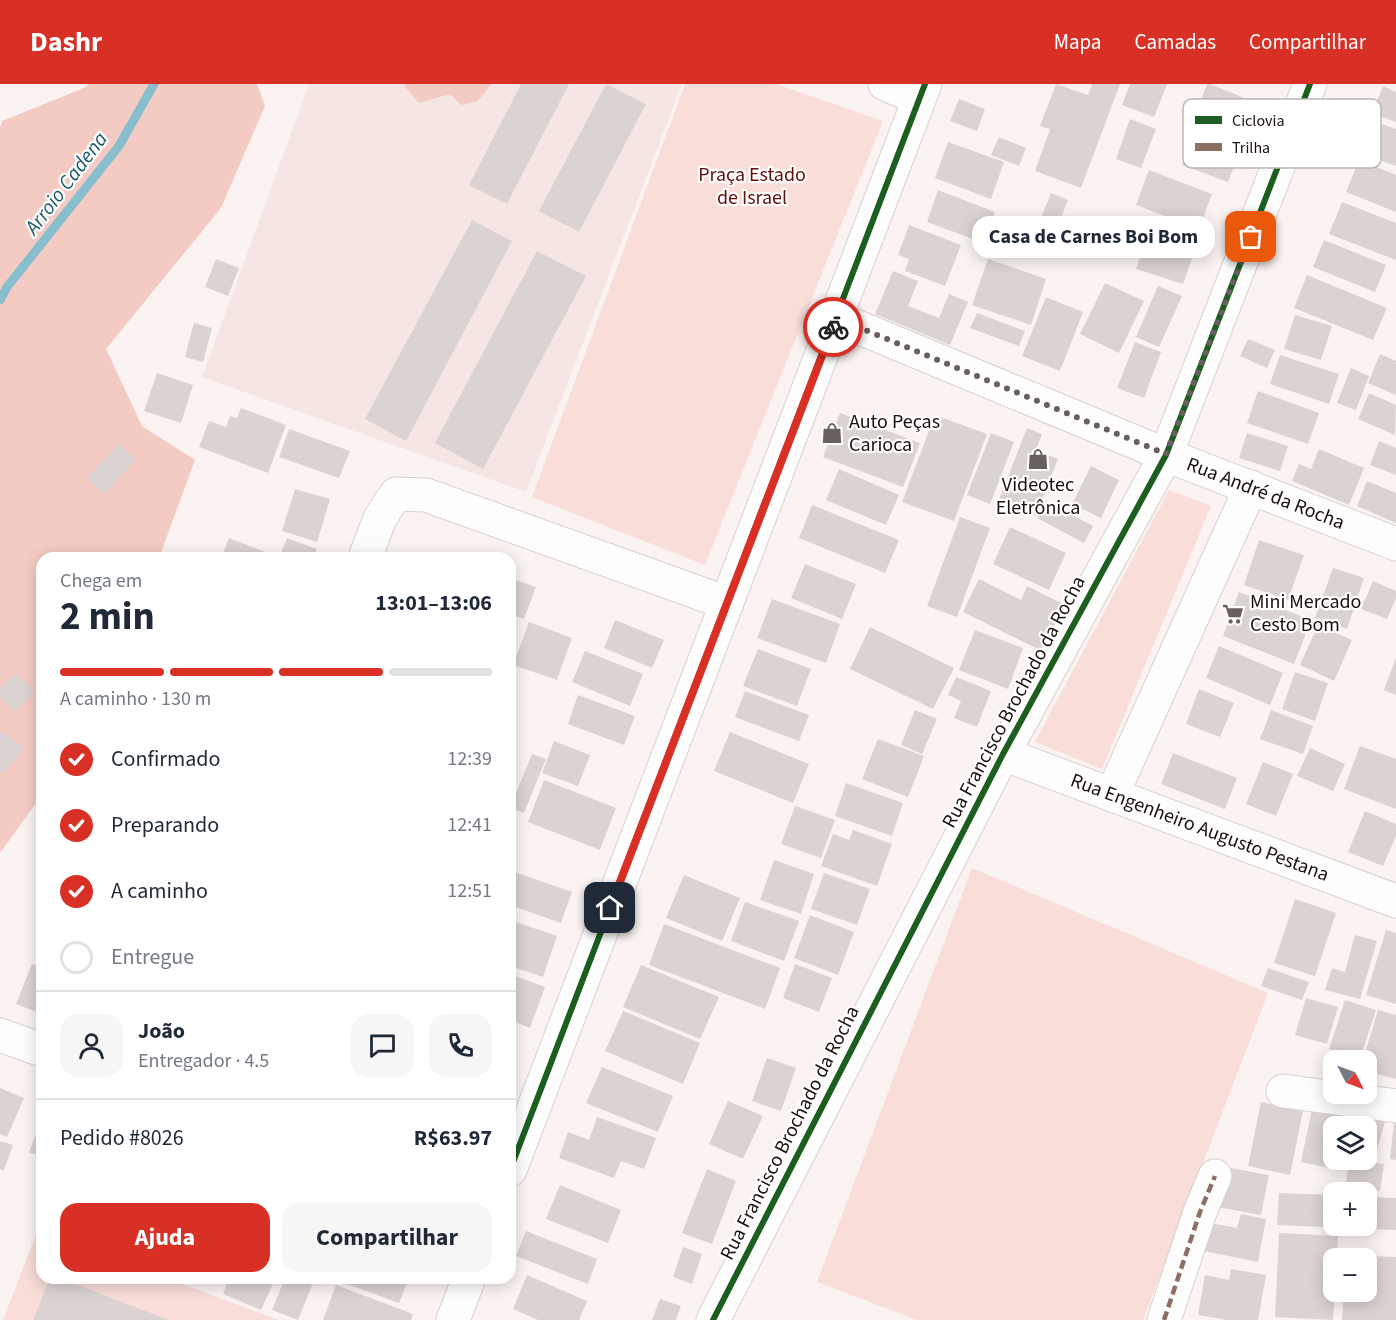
<!DOCTYPE html>
<html lang="pt">
<meta charset="utf-8">
<style>
body{margin:0;font-family:"Source Sans 3",sans-serif;background:#f6f6f7;color:#1f2937;height:100vh;display:flex;flex-direction:column;font-size:22px;white-space:nowrap}
*{box-sizing:border-box;margin:0}
p{font-size:20px;color:#747a83}
.icon{flex:none;width:33px;height:33px;fill:none;stroke:currentColor;stroke-width:2;stroke-linecap:round;stroke-linejoin:round}
.map{position:relative;flex:1;overflow:hidden}
.panel{position:absolute;left:36px;top:468px;width:480px;height:732px;display:flex;flex-direction:column;background:#fff;border-radius:18px;box-shadow:0 3px 15px #0003}
.panel>*{flex:none}
.needle{width:39px;rotate:132deg}
.tools{position:absolute;left:1323px;top:966px;display:grid;gap:12px}
.tools a{display:grid;place-items:center;width:54px;height:54px;border-radius:12px;background:#fff;box-shadow:0 3px 15px #0003;font-size:30px}
.pin{position:absolute;display:grid;place-items:center;width:51px;height:51px;color:#fff;margin:-26px;border-radius:12px;box-shadow:0 3px 9px #0006}
.courier{position:absolute;display:grid;place-items:center;width:60px;height:60px;margin:-30px;border:4px solid #d93025;border-radius:50%;background:#fff;color:#222;box-shadow:0 2px 8px #0007}
.bubble{position:absolute;height:42px;border-radius:18px;background:#fff;box-shadow:0 3px 15px #0003;font-size:20px;font-weight:700;line-height:42px;text-align:center}
.headline em{font-style:normal;font-weight:700}
.headline div{display:flex;flex-direction:column-reverse}
.headline{display:flex;align-items:center;justify-content:space-between;height:102px;padding:0 24px}
h1{font-size:39px;font-weight:700;line-height:45px}
.bar{display:grid;grid-template-columns:repeat(4,1fr);gap:9px 6px;align-content:center;height:72px;padding:0 24px}
.bar i{height:8px;border-radius:4px;background:#e0e1e3}
.bar .on{background:#d93025}
.bar p{grid-column:span 4}
.line{display:flex;align-items:center;gap:15px;padding:0 24px;border-top:2px solid #e0e1e3}
.line div{flex:1}
.round{display:grid;place-items:center;flex:none;width:63px;height:63px;border-radius:18px;background:#f6f6f7}
ol{padding:0 24px;list-style:none}
li{display:flex;align-items:center;gap:18px;height:66px}
li p{margin-inline-start:auto}
li .icon{padding:6px;border-radius:50%;background:#d93025;color:#fff;stroke-width:4}
li:last-child{color:#747a83}
li i{width:33px;height:33px;border:3px solid #e0e1e3;border-radius:50%}
.cta{display:flex;gap:12px;margin-top:auto;padding:12px 24px}
.cta a{flex:1;height:69px;border-radius:18px;background:#d93025;color:#fff;font-size:24px;font-weight:700;line-height:69px;text-align:center}
.cta a+a{background:#f6f6f7;color:#1f2937}
header{display:flex;align-items:center;gap:36px;box-sizing:border-box;height:84px;padding:0 30px;background:#d93025;color:#fff}
header strong{font-size:28px}
nav{display:flex;gap:33px;margin-inline-start:auto;font-size:21px}
.map>svg:first-child{display:block}
.built{fill:#f6e6e3}
.green{fill:#f8ddd8}
.forest{fill:#f4cbc3}
.lines{fill:none;stroke-linecap:round;stroke-linejoin:round}
.stream{stroke:#89becf;stroke-width:9}
.building{fill:#dbd3d1}
.street-casing{stroke:#d8d0ce;stroke-width:35}
.secondary-casing{stroke:#d8d0ce;stroke-width:35}
.street{stroke:#fefdfd;stroke-width:33}
.secondary{stroke:#fefdfd;stroke-width:33}
.quiet{stroke:#8d6e63;stroke-width:4.5;stroke-dasharray:9 4.5;stroke-linecap:butt}
.cycleway-casing{stroke:#fff;stroke-width:10}
.cycleway{stroke:#1b5e20;stroke-width:6}
.done{stroke:#685f5e;stroke-width:6;stroke-dasharray:0 10.8}
.route{stroke:#d93025;stroke-width:8}
.labels{text-anchor:middle;dominant-baseline:central;stroke-width:4.5;stroke-linejoin:round;paint-order:stroke}
.park-label{font-size:20px;fill:#610f07;stroke:#fff}
.poi-label{font-size:20px;fill:#1a100e;stroke:#fff;text-anchor:start}
.street-label{font-size:20px;fill:#1a100e;stroke:#fff}
.water-label{font-size:21px;font-style:italic;fill:#195a6c;stroke:#fff}
.key{fill:#fff;stroke:#bab7b7;stroke-width:1.5}
.key-label{font-size:16px;fill:#1a100e}
</style>
<header>
<strong>Dashr</strong>
<nav><a>Mapa</a><a>Camadas</a><a>Compartilhar</a></nav>
</header>
<div class="map">
<svg width="1396" height="1236" viewBox="0 0 1396 1236">
<rect width="100%" height="100%" fill="#faf3f2"/>
<!-- built -->
<path class="built" d="M309,0H682L526,408L202,293Z"/>
<!-- green -->
<path class="green" d="M685,0H776L883,37L705,481L532,413Z
M1169,406L1211,422L1102,685L1035,658Z
M972,784L1268,909L1143,1236H917L817,1198Z
M38,1146L42,1148V1194H166L279,1236H3Z"/>
<!-- forest -->
<path class="forest" d="M89,0H257L265,22L221,124L106,265L142,342L195,376L159,474H42V711L0,769V43L2,37L84,4Z
M404,0H491L478,17L461,21L450,10L419,19L406,4Z"/>
<g class="lines">
<!-- stream -->
<path class="stream" d="M0,216L7,203L119,62L154,0"/>
</g>
<!-- building -->
<path class="building" d="M521,0H569L507,120L469,101Z
M606,0L646,20L579,148L539,127Z
M1056,0L1088,11L1092,0H1120L1081,104L1035,87L1050,45L1040,42Z
M1130,0H1167L1154,33L1122,21Z
M1207,0H1210L1269,24L1257,53L1196,28Z
M1383,2L1396,8V38L1372,29Z
M959,15L985,25L977,47L950,37Z
M1130,35L1156,45L1141,84L1116,75Z
M1370,36L1396,45V82L1358,68Z
M1192,52L1239,70L1228,98L1182,81Z
M999,53L1026,64L1019,82L991,71Z
M948,58L1004,78L991,115L935,94Z
M1359,76L1396,91V128L1346,108Z
M1149,86L1212,110L1199,145L1136,121Z
M938,106L995,128L984,159L927,138Z
M1051,109L1068,116L1056,146L1039,139Z
M1342,118L1396,139V176L1329,150Z
M472,136L512,157L406,357L365,335Z
M909,141L961,161L945,202L905,187L909,175L898,171Z
M1151,141L1198,157L1183,200L1136,185Z
M1324,156L1386,181L1375,208L1313,183Z
M537,167L586,192L483,385L435,359Z
M216,175L239,184L228,212L205,203Z
M988,175L1046,195L1031,241L972,221Z
M893,187L918,197L908,222L939,234L949,210L968,218L950,261L875,230Z
M1307,191L1387,224L1373,256L1294,224Z
M1105,199L1144,217L1119,269L1080,250Z
M1158,202L1182,212L1159,263L1136,253Z
M1046,213L1083,228L1060,287L1022,272Z
M977,229L1025,247L1019,262L970,244Z
M1295,231L1332,242L1321,276L1284,265Z
M194,239L212,244L203,278L185,273Z
M1248,255L1275,266L1267,284L1240,272Z
M1135,258L1161,268L1144,314L1117,304Z
M1380,270L1396,277V311L1368,299Z
M1280,271L1339,290L1329,320L1270,300Z
M1351,284L1369,292L1356,326L1337,319Z
M157,289L193,301L181,339L144,327Z
M1258,307L1319,329L1308,360L1247,339Z
M1369,309L1396,321L1395,351L1358,335Z
M241,324L286,341L268,389L199,363L209,337L226,343L230,332L237,334Z
M840,329L920,359L903,403L823,373Z
M935,331L987,350L954,437L902,418Z
M1027,344L1042,350L1036,366L1058,375L1036,432L998,418Z
M289,345L350,367L339,394L279,373Z
M991,349L1014,358L990,420L967,411Z
M1247,349L1288,362L1280,387L1239,374Z
M1379,357L1396,364V391L1370,381Z
M119,360L136,376L104,410L87,394Z
M1319,365L1364,384L1349,421L1292,397L1299,380L1311,385Z
M1091,382L1119,396L1101,434L1072,420Z
M839,385L899,411L886,441L826,416Z
M1367,397L1396,409V439L1357,422Z
M295,405L330,415L317,458L282,447Z
M1046,417L1093,442L1084,459L1037,434Z
M812,421L899,456L885,489L799,454Z
M960,433L990,444L957,533L927,522Z
M1010,443L1066,469L1049,506L993,480Z
M229,454L268,469L266,474H221Z
M287,454L317,465L313,474H279Z
M1259,456L1304,471L1288,516L1244,501Z
M805,480L856,500L842,535L791,514Z
M1333,484L1364,494L1347,545L1315,534Z
M510,494L536,503L524,535L510,530Z
M979,495L1021,516L1027,502L1065,521L1042,567L963,528Z
M1373,497L1396,507V514L1387,535L1361,525Z
M1239,508L1311,536L1294,580L1223,552Z
M772,515L840,540L826,579L757,554Z
M615,536L664,556L652,584L604,564Z
M529,538L572,554L557,596L513,581Z
M1318,541L1352,556L1334,597L1300,581Z
M870,543L954,584L933,625L850,585Z
M975,546L1023,564L1008,605L959,586Z
M1219,562L1283,589L1270,621L1206,594Z
M758,565L811,585L797,622L743,602Z
M585,567L643,590L630,622L572,598Z
M1396,574V611L1384,606Z
M1295,588L1328,599L1315,637L1282,625Z
M15,590L35,608L15,628L0,613V605Z
M956,593L991,607L977,643L954,634L961,617L948,611Z
M1199,605L1234,619L1220,653L1186,640Z
M745,607L809,631L799,657L735,633Z
M578,611L635,632L624,661L568,640Z
M915,626L937,635L922,670L901,661Z
M1271,626L1313,642L1303,670L1260,655Z
M3,647L24,664L3,690L0,687V650Z
M730,648L809,680L793,719L714,687Z
M878,655L924,672L908,713L862,695Z
M554,657L590,671L578,702L542,689Z
M1360,662L1396,675V725L1344,705Z
M1310,664L1345,680L1333,707L1297,692Z
M1173,669L1237,694L1225,725L1161,700Z
M532,670L546,675L524,729L510,724Z
M1263,678L1293,690L1276,732L1246,720Z
M544,696L616,724L600,766L528,738Z
M846,699L903,719L892,752L835,732Z
M795,722L835,736L821,774L781,760Z
M1365,727L1396,740V752L1383,782L1348,768Z
M853,746L892,760L877,802L821,782L833,750L849,756Z
M774,776L814,790L801,830L760,816Z
M515,788L572,808L561,839L510,821V801Z
M824,789L870,805L857,841L811,825Z
M684,791L740,814L722,857L666,834Z
M1295,815L1336,829L1315,892L1274,879Z
M745,818L799,837L784,877L731,857Z
M810,831L854,848L838,891L794,874Z
M510,836L557,852L543,893L510,882Z
M664,840L780,884L765,925L649,881Z
M1386,846L1396,849V920L1366,911Z
M1355,851L1377,857L1360,915L1325,906L1332,884L1345,888Z
M32,880L42,884V930L16,920Z
M795,880L832,894L819,928L783,914Z
M641,881L719,913L700,955L623,923Z
M1268,884L1309,898L1302,916L1261,902Z
M510,890L545,903L530,944L510,936Z
M1306,914L1338,923L1327,960L1295,951Z
M1345,916L1376,926L1360,975L1329,965Z
M1378,926L1396,931V995L1366,987V976H1363Z
M623,927L700,959L683,1000L605,967Z
M767,974L796,984L781,1027L752,1017Z
M602,983L673,1012L658,1048L586,1019Z
M0,1004L24,1014L7,1053L0,1050Z
M728,1017L763,1032L743,1075L709,1060Z
M1261,1018L1303,1027L1290,1091L1248,1082Z
M1312,1025L1351,1034L1349,1042H1334V1076H1342L1339,1086L1301,1078Z
M1366,1029L1386,1034L1375,1073L1366,1070V1042H1362Z
M597,1033L656,1054L644,1085L621,1077L614,1094L559,1074L568,1048L589,1056Z
M42,1034V1073L29,1068Z
M1394,1038H1396V1076L1390,1075Z
M0,1057L13,1061L4,1086L0,1085Z
M1349,1076L1384,1080L1380,1107L1346,1101Z
M1225,1083L1269,1091L1261,1131L1217,1123Z
M707,1085L736,1097L712,1160L682,1149Z
M560,1101L621,1126L608,1159L546,1135Z
M1279,1109L1334,1111V1142H1366V1113L1396,1114V1146L1277,1141Z
M1241,1130L1266,1135L1258,1178L1204,1167L1210,1139L1237,1144Z
M526,1147L597,1175L588,1200L516,1172Z
M1279,1149L1338,1152L1337,1174H1334V1208H1335L1333,1236L1275,1233Z
M683,1163L702,1170L692,1200L673,1193Z
M1345,1171L1396,1173V1236H1342L1344,1208H1366V1174H1345Z
M1231,1185L1266,1191L1258,1236H1227L1198,1231L1205,1191L1229,1196Z
M527,1191L587,1217L579,1236H538L513,1225Z
M50,1194H59L169,1236H33Z
M229,1194L275,1195L261,1226L223,1210Z
M285,1194H315L298,1236L272,1226Z
M349,1194H409L399,1219L347,1200Z
M336,1201L413,1230L411,1236H323Z
M660,1215L681,1222L676,1236H652Z"/>
<g class="lines">
<defs>
<g id="street">
<path d="M885,0L919,14"/>
<path id="s1" d="M836,234L1166,371L1396,460"/>
<path d="M365,474L380,434L396,410L426,411L727,519"/>
<path id="s2" d="M1003,670L1396,817"/>
<path d="M1112,711L1251,403"/>
<path d="M0,951L42,966"/>
<path d="M1283,1007L1396,1022"/>
<path d="M713,1236L1003,670L1166,371L1310,0"/>
<path d="M1164,1236L1200,1128L1215,1092"/>
</g>
<path id="secondary" d="M510,1086L925,0
M453,1236L469,1194"/>
</defs>
<!-- street casing -->
<use href="#street" class="street-casing"/>
<!-- secondary casing -->
<use href="#secondary" class="secondary-casing"/>
<!-- street -->
<use href="#street" class="street"/>
<!-- secondary -->
<use href="#secondary" class="secondary"/>
<!-- quiet -->
<path class="quiet" d="M1164,1236L1200,1128L1215,1092"/>
<defs>
<path id="cycleway" d="M510,1086L925,0
M713,1236L1003,670L1166,371L1310,0"/>
</defs>
<!-- cycleway casing -->
<use href="#cycleway" class="cycleway-casing"/>
<!-- cycleway -->
<use href="#cycleway" class="cycleway"/>
</g>
<g class="lines">
<!-- done -->
<path class="done" d="M833,243L836,234L1166,370L1251,153"/>
<!-- route -->
<path class="route" d="M610,824L833,243"/>
</g>
<!-- icons -->
<defs>
<symbol id="shop-bare" viewBox="-9 -9 18 18"><path d="M-5-2.5h2.3a2.7 3.5 0 0 1 5.4 0H5L5.5 6h-11ZM-1.5-2.5h3a1.5 2.3 0 0 0-3 0Z" fill="#685f5e" stroke="#fff" stroke-width="2.5" paint-order="stroke"/></symbol>
<symbol id="supermarket-bare" viewBox="-9 -9 18 18"><path d="M-6-5.5h2.5l.6 2H6L4.5 2H-2.5L-4.4-4H-6ZM-1.5 3.2a1.3 1.3 0 1 0 .1 0ZM3 3.2a1.3 1.3 0 1 0 .1 0Z" fill="#685f5e" stroke="#fff" stroke-width="2.5" paint-order="stroke"/></symbol>
</defs>
<g fill-rule="evenodd">
<use href="#shop-bare" x="817" y="334" width="30" height="30"/>
<use href="#shop-bare" x="1023" y="360" width="30" height="30"/>
<use href="#supermarket-bare" x="1218" y="515" width="30" height="30"/>
</g>
<g class="labels">
<!-- park labels -->
<g class="park-label">
<text x="752" y="91">Praça Estado<tspan x="752" dy="23">de Israel</tspan></text>
</g>
<!-- poi labels -->
<g class="poi-label">
<text x="849" y="338">Auto Peças<tspan x="849" dy="23">Carioca</tspan></text>
<text x="1038" y="401" text-anchor="middle">Videotec<tspan x="1038" dy="23">Eletrônica</tspan></text>
<text x="1250" y="518">Mini Mercado<tspan x="1250" dy="23">Cesto Bom</tspan></text>
</g>
<!-- street labels -->
<g class="street-label">
<text stroke="none"><textPath href="#s1" startOffset="464">Rua André da Rocha</textPath></text>
<text transform="translate(1014 618) rotate(-62)">Rua Francisco Brochado da Rocha</text>
<text stroke="none"><textPath href="#s2" startOffset="210">Rua Engenheiro Augusto Pestana</textPath></text>
<text transform="translate(790 1049) rotate(-63)">Rua Francisco Brochado da Rocha</text>
</g>
<!-- water labels -->
<g class="water-label">
<text transform="translate(66 99) rotate(-53)">Arroio Cadena</text>
</g>
</g>
<!-- legend -->
<rect x="1183" y="15" width="198" height="69" rx="9" class="key"/>
<rect x="1195" y="32" width="27" height="8" fill="#1b5e20"/>
<rect x="1195" y="59" width="27" height="8" fill="#8d6e63"/>
<g class="key-label">
<text x="1232" y="42">Ciclovia</text>
<text x="1232" y="69">Trilha</text>
</g>
</svg>
<div class="tools">
<a><svg class="needle" viewBox="-14 -14 28 28"><path d="M0-13l5 13h-10z" fill="#e53935"/><path d="M0 13l5-13h-10z" fill="#747a83"/></svg></a>
<a><svg class="icon" aria-label="layers" viewBox="0 0 24 24"><path d="M12 4l9 5-9 5-9-5zM3 14l9 5 9-5"/></svg></a>
<a>+</a>
<a>−</a>
</div>
<div class="pin" style="left:1251px;top:153px;background:#ea580c"><svg class="icon" aria-label="bag" viewBox="0 0 24 24"><path d="M5 8h14l-1 12H6zM9 8a3 3 0 0 1 6 0"/></svg></div>
<div class="pin" style="left:610px;top:824px;background:#1f2937"><svg class="icon" aria-label="home" viewBox="0 0 24 24"><path d="M3 11l9-7 9 7M6 9v11h12V9"/></svg></div>
<div class="courier" style="left:833px;top:243px"><svg class="icon" aria-label="bike" viewBox="0 0 24 24"><circle cx="6" cy="16" r="4"/><circle cx="18" cy="16" r="4"/><path d="M6 16l4-8h5l3 8M10 8l3 8H6M13 5h3"/></svg></div>
<div class="bubble" style="left:972px;top:132px;width:243px">Casa de Carnes Boi Bom</div>
<section class="panel">
<div class="headline"><div><h1>2 min</h1><p>Chega em</p></div><em>13:01–13:06</em></div>
<div class="bar"><i class="on"></i><i class="on"></i><i class="on"></i><i></i><p>A caminho · 130 m</p></div>
<ol>
<li><svg class="icon" aria-label="check" viewBox="0 0 24 24"><path d="M5 12l5 5 9-10"/></svg>Confirmado<p>12:39</p></li>
<li><svg class="icon" aria-label="check" viewBox="0 0 24 24"><path d="M5 12l5 5 9-10"/></svg>Preparando<p>12:41</p></li>
<li><svg class="icon" aria-label="check" viewBox="0 0 24 24"><path d="M5 12l5 5 9-10"/></svg>A caminho<p>12:51</p></li>
<li><i></i>Entregue</li>
</ol>
<div class="line" style="height:108px"><a class="round"><svg class="icon" aria-label="person" viewBox="0 0 24 24"><circle cx="12" cy="8" r="4"/><path d="M4 21q1-7 8-7t8 7"/></svg></a><div><b>João</b><p>Entregador · 4.5</p></div><a class="round"><svg class="icon" aria-label="chat" viewBox="0 0 24 24"><path d="M4 5h16v11H9l-5 4z"/></svg></a><a class="round"><svg class="icon" aria-label="phone" viewBox="0 0 24 24"><path d="M5 4h4l2 5-3 2q2 4 5 5l2-3 5 2v4C11 20 4 13 5 4z"/></svg></a></div>
<div class="line" style="height:78px"><div>Pedido #8026</div><b>R$63.97</b></div>
<div class="cta"><a>Ajuda</a><a>Compartilhar</a></div>
</section>
</div>
